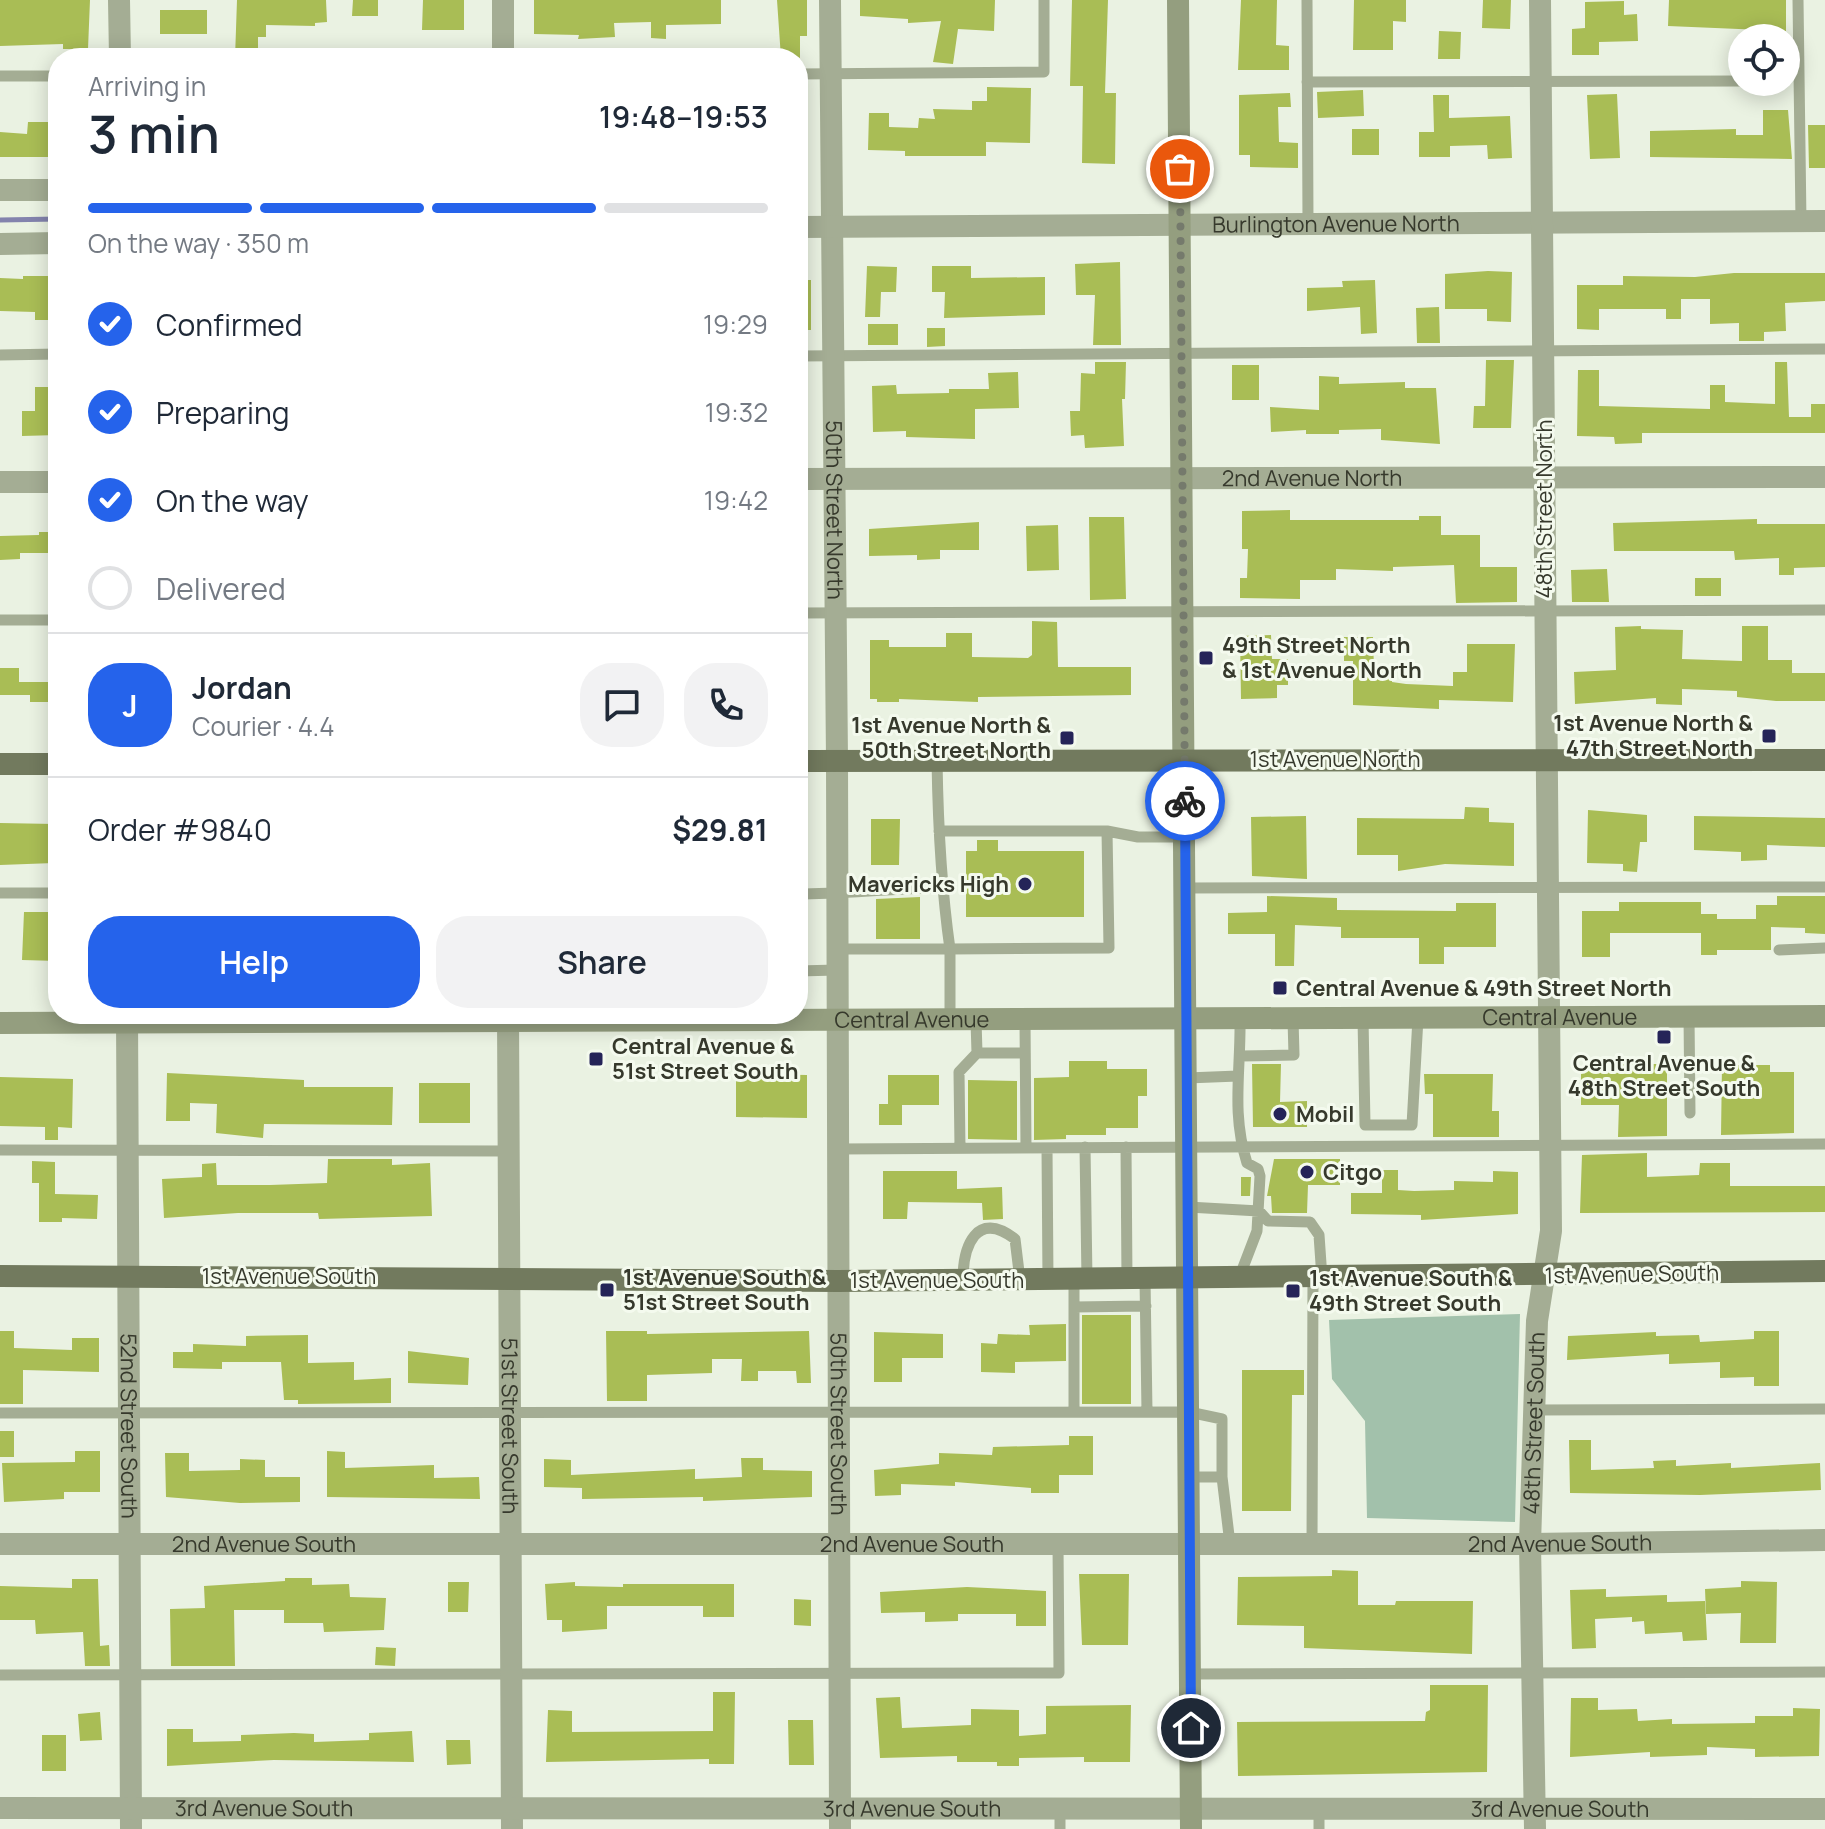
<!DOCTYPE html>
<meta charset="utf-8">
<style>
body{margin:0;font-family:Manrope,sans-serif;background:#f2f2f3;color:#1f2937;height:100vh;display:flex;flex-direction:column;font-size:30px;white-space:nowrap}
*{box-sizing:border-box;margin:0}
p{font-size:26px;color:#747a83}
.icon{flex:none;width:44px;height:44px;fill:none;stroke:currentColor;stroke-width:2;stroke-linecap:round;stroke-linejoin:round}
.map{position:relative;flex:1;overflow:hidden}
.side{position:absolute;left:48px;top:48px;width:760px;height:976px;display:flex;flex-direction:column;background:#fff;border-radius:32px;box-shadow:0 4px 20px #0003}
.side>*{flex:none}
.controls{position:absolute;left:1728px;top:24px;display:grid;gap:16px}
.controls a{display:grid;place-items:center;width:72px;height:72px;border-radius:50%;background:#fff;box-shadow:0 4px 20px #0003;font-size:40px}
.pin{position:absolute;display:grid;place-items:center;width:68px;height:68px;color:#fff;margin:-34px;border:4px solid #fff;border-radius:50%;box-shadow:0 2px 8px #0007}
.courier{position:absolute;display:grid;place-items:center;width:80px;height:80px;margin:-40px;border:6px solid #2563eb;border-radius:50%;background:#fff;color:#222;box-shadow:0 2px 10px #0007}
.head em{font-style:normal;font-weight:600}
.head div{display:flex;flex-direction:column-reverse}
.head{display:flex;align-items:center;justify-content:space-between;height:136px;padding:0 40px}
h1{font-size:52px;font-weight:600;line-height:60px}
.bar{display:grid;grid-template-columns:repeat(4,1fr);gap:12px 8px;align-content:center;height:96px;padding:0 40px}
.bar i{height:10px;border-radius:6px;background:#e0e1e3}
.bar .selected{background:#2563eb}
.bar p{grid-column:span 4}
.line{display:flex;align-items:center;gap:20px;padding:0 40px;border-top:2px solid #e0e1e3}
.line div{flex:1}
.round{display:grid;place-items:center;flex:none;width:84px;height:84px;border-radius:32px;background:#f2f2f3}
ol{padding:0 40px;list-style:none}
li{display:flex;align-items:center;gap:24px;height:88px}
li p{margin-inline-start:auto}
li .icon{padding:8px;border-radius:50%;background:#2563eb;color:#fff;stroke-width:4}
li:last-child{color:#747a83}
li i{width:44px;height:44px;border:4px solid #e0e1e3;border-radius:50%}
.button{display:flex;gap:16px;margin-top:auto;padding:16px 40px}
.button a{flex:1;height:92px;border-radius:32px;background:#2563eb;color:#fff;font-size:32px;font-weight:600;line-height:92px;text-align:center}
.button a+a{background:#f2f2f3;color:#1f2937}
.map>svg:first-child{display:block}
.green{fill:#a2c1ab}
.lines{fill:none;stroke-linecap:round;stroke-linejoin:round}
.stream{stroke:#8383ad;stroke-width:5}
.building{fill:#a9bd55}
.service{stroke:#a4ad94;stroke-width:11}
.minor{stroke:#a4ad94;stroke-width:22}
.secondary{stroke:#949e7f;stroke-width:22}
.primary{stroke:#727a5e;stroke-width:22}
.done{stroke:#757a6c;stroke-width:8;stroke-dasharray:0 14.4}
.route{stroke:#2563eb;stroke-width:10}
.poi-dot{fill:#252458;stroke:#f4faee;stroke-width:3}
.labels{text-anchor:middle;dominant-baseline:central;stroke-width:6;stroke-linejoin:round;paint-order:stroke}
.street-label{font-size:22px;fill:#36392c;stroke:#f4faee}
.poi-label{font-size:22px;font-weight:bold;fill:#36392c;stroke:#f4faee;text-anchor:start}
</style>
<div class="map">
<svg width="1825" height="1829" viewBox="0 0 1825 1829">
<rect width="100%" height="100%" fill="#eaf2e2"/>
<!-- green -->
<path class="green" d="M1520,1314L1515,1522L1367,1518L1365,1421L1332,1379L1329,1320Z"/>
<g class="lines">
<!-- stream -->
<path class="stream" d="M0,220L58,219"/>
</g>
<!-- building -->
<path class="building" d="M0,0H90L88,49H63V44L0,46Z
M237,0H326L327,22L315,23V26L266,25V37H258V58H235Z
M353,0H378V16H352Z
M423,0H464V30H422Z
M534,0H721V24L666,25V39L651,38V22L614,23L615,37L578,39L579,35L534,34Z
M777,0H807V36H800V58H781Z
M860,0H995L994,31L958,29L953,64L933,62L941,21L908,23V19L860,16Z
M1072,0H1108L1105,93H1116L1115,164L1082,163L1083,86H1070Z
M1241,0H1277L1276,45L1289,46V70H1238Z
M1354,0H1406V22L1393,21V50H1353Z
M1483,0H1511L1510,29L1482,28Z
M1669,0H1786V31L1668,26Z
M1624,1V15L1637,14L1638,41L1599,42V55H1572V29L1585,28V2Z
M160,10H207V34H160Z
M1439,31L1461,32L1460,59H1438Z
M987,87L1031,88L1030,143L986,142V156H905V151L868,150L869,113H889V127L918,128L919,118L935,119L933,109L972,110V101H987Z
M1363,90L1364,116L1318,118L1317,92Z
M1290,93L1291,107H1278L1279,142L1298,143V168L1250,167V155H1239V95Z
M1617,94L1620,158L1590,159L1587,95Z
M1433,95H1449V118L1510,116L1512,158L1488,159L1487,145L1450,146V157H1419V132H1434Z
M1763,110H1788L1792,159L1650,157V131L1736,129V135H1763Z
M28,122H55V157H0V132L27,134Z
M1808,125H1825V168H1809Z
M1352,129H1379V155H1352Z
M1120,262L1121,345H1093L1095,295H1076L1075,264Z
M867,266L897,267L896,292H881L880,317H865Z
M932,266H971V278L1045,277V315L944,318L945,292H932Z
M1488,271L1512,272L1511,322L1487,321V309H1445V274Z
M1734,273H1825V301L1785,303L1786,331L1764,332V341H1739V323L1710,324V299H1681V319H1666V309H1599V330L1577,329V285H1623V276L1695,277Z
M23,276H57V320H35V312L0,311V278L23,279Z
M798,280H811V330H798Z
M1375,280L1377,333L1361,334L1360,307L1307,311V288L1343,287L1342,281Z
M1439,307L1440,343H1417L1416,308Z
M868,324H898V345H868Z
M927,328H945V346L927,347Z
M1486,360H1514L1511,428H1473L1474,406H1485Z
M1095,362H1126L1125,399H1122L1124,446L1085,448L1084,435L1071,436L1070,411H1080L1081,373L1095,374Z
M1775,362H1787L1789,417H1811V404H1825V433H1642V443L1615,444L1614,437L1577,436L1578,370H1599V406L1710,409V385H1725V402L1775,404Z
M1232,365H1259V400H1232Z
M1018,372L1019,408L975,409V439L906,437V431L873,432L872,386L896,385L897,394L949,393V389H989L988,373Z
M1319,376L1339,377V384L1405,382V388H1436L1440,444L1381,440V429L1339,430V434H1306V430L1271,432L1270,407L1319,410Z
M35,387H58V435L22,436V411H35Z
M1290,510V520H1419V516H1441V535H1480V567H1517V602L1456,603L1454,565L1393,567V571L1336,569V580H1300V599L1240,598V578H1247L1248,549H1242V511Z
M1089,517H1124L1126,599L1090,600Z
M1757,519V524H1825V567L1794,568V575H1779V558L1735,560L1734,551H1614L1613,523Z
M979,522V550H940V559L917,560V555L869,556V529Z
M1058,525L1059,570L1027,571L1026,526Z
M39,532H58V553H20V559L0,560V536L39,535Z
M1607,569L1609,602H1572L1571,570Z
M1695,578H1721V596H1695Z
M1032,621L1057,622L1058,667H1131V695L978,697V702L899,699V702H877V699H870V640H889V647H946V633H972V657L1028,658L1032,655Z
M1641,626V629L1683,630L1682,659L1742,661V626H1768V660H1792V673H1825V701H1776L1737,697V691L1682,689V705L1656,704V698L1575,704L1574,672L1616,670L1615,627Z
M1271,635L1272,659H1288V685H1277V698L1241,699L1240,636Z
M1344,637H1373L1374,670L1392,671V682L1406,684L1453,686V672H1467V644H1515L1513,702L1439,700V709L1353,705V661H1344Z
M0,668H19V682H58V702H30V695H0Z
M1465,807L1489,808V822L1514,823V866L1445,864L1398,871V855H1357V818L1464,819Z
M1588,810L1647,815V842H1640L1637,872L1623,871V864L1587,863Z
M1306,816L1307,879L1252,876L1251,817Z
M1694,816L1825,818V847L1767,845V860L1741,861V852L1694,850Z
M871,819H900L899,865H871Z
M0,823L55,824L54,863L0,865Z
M977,840H998V851H1084V917H966V851H977Z
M1267,896L1337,898V910L1456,911V903H1496V947H1444V964H1419V938H1341V927L1295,925L1294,966H1275V934H1228V913L1267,912Z
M1777,896H1825V934L1805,933V928L1771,927V950H1717V955H1701V933H1610V957H1582V911H1619V902H1701V914H1717V919H1756V905H1777Z
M920,897V939H876V899Z
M24,912H58V961L22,960Z
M1069,1061H1107V1069H1147V1096H1138V1128H1106V1135H1066V1139L1034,1140V1078L1069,1077Z
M1252,1064H1281L1280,1102L1307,1101V1127H1253Z
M1619,1064H1667V1136L1618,1137L1619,1105H1581V1066Z
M1722,1065H1770V1072H1794V1133L1721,1135Z
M167,1073L304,1080V1087H393L392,1125L264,1124L263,1138L216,1133L217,1104L190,1103V1121H166Z
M736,1074L807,1075V1118L736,1117Z
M1424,1074H1493L1492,1111H1499V1137H1433V1094H1425Z
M888,1075H939V1105H902V1125H879V1104H888Z
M0,1077L73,1079L72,1128L58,1127V1140H45V1127L0,1126Z
M968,1080L1017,1081V1140L968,1139Z
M419,1083H470V1123H419Z
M1647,1153V1177L1699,1175L1700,1163H1730V1186H1825V1212L1580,1213L1582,1155Z
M328,1159H392V1165L430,1163L432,1216L319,1219L318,1213H238L164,1218L162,1179L202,1177V1164L216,1163L217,1185H270L327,1183Z
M1274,1159H1340V1185H1308L1307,1213H1272L1271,1196H1267Z
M32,1161L55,1162V1194L98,1195L97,1219L62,1218V1222H39V1183H32Z
M1382,1170H1398V1190L1414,1191L1454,1190V1181L1493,1182V1171L1518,1172V1214L1421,1220V1215L1351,1214V1193H1382Z
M883,1171H957V1189L1002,1187L1003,1219L983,1220L982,1203L908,1202L907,1219H883Z
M1241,1177H1251L1250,1196H1241Z
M1082,1315H1131V1404H1082Z
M1066,1324V1361L1015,1362V1373L981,1372V1343L997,1344L998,1334L1030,1335L1029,1325Z
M0,1331H14V1348L72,1350V1338H99V1372L23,1370V1404H0Z
M606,1331H647V1334L809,1331L811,1383H797L796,1371H758V1381H741L742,1359H712V1373L647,1375V1401H607Z
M1754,1331H1779V1386H1754V1377L1720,1378V1362L1669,1364V1354L1567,1360L1568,1336L1656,1332V1336L1699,1335L1700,1342L1754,1339Z
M874,1332L943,1334V1358H902V1382H874Z
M308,1335V1363L354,1362V1380L391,1378V1403L298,1404V1400H284L281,1362H222V1369L173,1368V1352H193V1344L246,1346V1336Z
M408,1351L469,1358L468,1385L408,1383Z
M1242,1370H1304V1395H1292L1291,1511H1242Z
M0,1431H14V1457H0Z
M1069,1436H1093V1475H1059V1493H1031V1488L955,1482V1486L901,1484V1495L875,1496L874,1470L939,1464V1453L992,1455L993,1447L1069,1445Z
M1569,1440H1591V1470L1654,1468L1653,1461L1676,1460V1466L1731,1463V1468L1820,1463L1821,1490L1700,1495L1570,1493Z
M75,1451H100V1492H64V1499L4,1502L2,1463L75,1462Z
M327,1451L345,1452V1468L434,1465V1478L479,1477L480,1499L327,1497Z
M165,1453H189V1471L240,1470V1459L265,1460V1477H300V1502L240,1503L166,1497Z
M741,1458H763V1470L812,1471V1497L703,1501V1497L582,1499V1488L544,1487V1459L571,1460V1475L695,1469V1479L742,1477Z
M1332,1570L1358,1571V1605H1395L1396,1601H1473L1472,1654L1304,1648V1626L1237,1625L1238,1577L1332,1576Z
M1079,1574H1129L1128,1645H1082Z
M285,1578H312V1585L349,1584L350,1597L386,1598L384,1630L324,1632L323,1623H284V1610H234L235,1666H171L170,1609L205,1608L204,1586L285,1581Z
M72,1579H98L100,1646L109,1645L110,1666H85L83,1632L36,1634L35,1620H0V1586L72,1588Z
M1741,1581L1777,1582L1776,1643H1740L1741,1613L1706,1614L1705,1589L1741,1587Z
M448,1582H469L468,1612H448Z
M575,1582V1586L623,1587V1584H734V1617H703V1606H607V1629L562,1632V1620H547L545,1584Z
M967,1587L1046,1591V1626H1016V1614H958V1621L925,1622V1612L881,1613L880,1592Z
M1606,1589V1597L1667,1595V1602L1705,1601L1707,1640L1683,1641L1682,1632L1645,1634L1644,1621L1632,1622V1617L1595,1619L1596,1648L1572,1649L1570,1590Z
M794,1599L811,1600V1626L794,1625Z
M376,1647L396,1648L395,1666L375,1665Z
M1430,1685H1488L1487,1772L1238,1776L1237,1722L1425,1721L1426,1712L1430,1710Z
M713,1692H735L734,1764H709V1759L546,1762L548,1710L572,1711V1732L713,1731Z
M900,1697L902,1728L971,1725V1709L1019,1710V1736L1046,1734V1706L1131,1705L1130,1762H1084V1757L1019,1758V1766H997V1762H957V1756L880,1758L876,1698Z
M1571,1698H1598V1710L1637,1709L1638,1721L1672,1719V1724L1755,1723V1716H1793V1708L1820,1709L1819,1756L1755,1757V1749L1707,1747V1755L1650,1757V1752L1570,1757Z
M100,1712L102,1740L80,1741L78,1714Z
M788,1720H813L814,1765H789Z
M167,1729H193V1742L241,1741V1735L294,1733L314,1734V1742L369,1740V1733L412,1731L414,1762L274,1760L167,1766Z
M42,1735H66V1771H42Z
M446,1740H470L471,1764L447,1765Z"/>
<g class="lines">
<!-- service -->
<path class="service" d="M1307,0L1308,224
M1798,0L1801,221
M798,74L1044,72V0
M0,76H58
M1307,82L1742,81
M0,355L58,354
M798,356L1825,349
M798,613L1825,610
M0,620H58
M937,760C938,824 941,886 950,949L1109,948L1107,831H939
M1107,831L1138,837H1185
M1186,888L1825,887
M0,893H58
M798,894C846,894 892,888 941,888
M837,949H950V1020
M1779,950L1825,948
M798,971L837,970
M1689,1016L1690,1113
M1363,1018L1365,1125H1412L1418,1018
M1025,1020L1026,1148
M977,1053H1025
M1241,1056L1294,1055L1293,1019
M1187,1078L1238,1076
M1085,1147L1087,1279
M1126,1147L1127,1279
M960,1148L959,1072L977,1053L976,1020
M1047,1148L1048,1280
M838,1149L1825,1144
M0,1150L508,1151
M1188,1207L1259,1211L1268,1221L1310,1222L1319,1235L1322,1278
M1239,1278L1257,1231L1260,1176L1258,1169L1247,1163C1231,1113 1241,1070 1240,1019
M1145,1279L1147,1412
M963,1280C963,1247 976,1209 1015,1239L1020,1280
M1074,1307L1146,1306
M1534,1410L1825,1409
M1074,1412V1280
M0,1413L1189,1412L1222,1419V1477H1189
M1222,1477L1230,1544
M1312,1544L1313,1278
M1190,1674L1825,1672
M0,1675L1059,1673L1058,1544
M1060,1809V1829
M1319,1809V1829"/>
<!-- minor -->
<g class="minor">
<path d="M119,0L120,58"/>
<path id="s1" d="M830,0L837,760L840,1829"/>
<path d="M503,58V0"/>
<path d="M0,190H58"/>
<path id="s2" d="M798,227L1825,221"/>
<path d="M0,244L58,243"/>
<path id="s3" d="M798,479L1825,477"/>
<path d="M0,482H58"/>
<path id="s4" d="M127,1014L131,1829"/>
<path id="s5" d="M508,1014L512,1829"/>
<path id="s6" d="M0,1544H1530L1825,1540"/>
<path id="s7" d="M0,1808L1825,1809"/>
<path id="s8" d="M1535,1829L1530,1544L1537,1321L1551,1231L1540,0"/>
</g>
<!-- secondary -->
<g class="secondary">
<path d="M1178,0L1191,1829"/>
<path id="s9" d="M0,1023L1825,1016"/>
</g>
<!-- primary -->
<path class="primary" d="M798,761L1825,760
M0,764H58
M0,1276L838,1281L1825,1271"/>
</g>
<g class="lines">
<!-- done -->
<path class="done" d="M1180,169L1185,801"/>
<!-- route -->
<path class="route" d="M1185,801L1191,1728"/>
</g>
<!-- markers -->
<g class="poi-dot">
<rect x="1198" y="650" width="16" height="16" rx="4"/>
<rect x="1761" y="728" width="16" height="16" rx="4"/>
<rect x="1059" y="730" width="16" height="16" rx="4"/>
<circle cx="1025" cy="884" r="8"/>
<rect x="1272" y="980" width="16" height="16" rx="4"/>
<rect x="1656" y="1029" width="16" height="16" rx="4"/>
<rect x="588" y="1051" width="16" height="16" rx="4"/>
<circle cx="1280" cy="1114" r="8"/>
<circle cx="1307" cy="1172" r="8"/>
<rect x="599" y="1282" width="16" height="16" rx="4"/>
<rect x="1285" y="1283" width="16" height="16" rx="4"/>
</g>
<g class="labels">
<!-- street labels -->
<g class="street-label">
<text stroke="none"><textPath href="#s2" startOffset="538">Burlington Avenue North</textPath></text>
<text stroke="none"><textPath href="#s3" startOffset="514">2nd Avenue North</textPath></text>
<text transform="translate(1544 509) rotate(-90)">48th Street North</text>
<text stroke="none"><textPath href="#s1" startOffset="510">50th Street North</textPath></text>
<text x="1335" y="759">1st Avenue North</text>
<text stroke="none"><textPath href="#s9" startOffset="1560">Central Avenue</textPath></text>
<text stroke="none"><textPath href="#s9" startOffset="912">Central Avenue</textPath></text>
<text transform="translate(1632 1274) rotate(-1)">1st Avenue South</text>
<text x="289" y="1276">1st Avenue South</text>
<text x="937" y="1280">1st Avenue South</text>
<text stroke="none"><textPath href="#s8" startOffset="406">48th Street South</textPath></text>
<text stroke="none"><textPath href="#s5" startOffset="412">51st Street South</textPath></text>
<text stroke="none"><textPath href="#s1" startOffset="1424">50th Street South</textPath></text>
<text stroke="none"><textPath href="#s4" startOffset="412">52nd Street South</textPath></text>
<text stroke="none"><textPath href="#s6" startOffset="1560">2nd Avenue South</textPath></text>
<text stroke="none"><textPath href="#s6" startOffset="264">2nd Avenue South</textPath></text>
<text stroke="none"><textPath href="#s6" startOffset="912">2nd Avenue South</textPath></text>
<text stroke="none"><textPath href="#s7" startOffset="264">3rd Avenue South</textPath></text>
<text stroke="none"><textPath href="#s7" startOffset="912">3rd Avenue South</textPath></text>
<text stroke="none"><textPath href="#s7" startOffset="1560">3rd Avenue South</textPath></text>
</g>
<!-- poi labels -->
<g class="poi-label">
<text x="1222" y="645">49th Street North<tspan x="1222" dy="25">&amp; 1st Avenue North</tspan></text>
<text x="1753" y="723" text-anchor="end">1st Avenue North &amp;<tspan x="1753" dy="25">47th Street North</tspan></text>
<text x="1051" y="725" text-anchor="end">1st Avenue North &amp;<tspan x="1051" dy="25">50th Street North</tspan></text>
<text x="1009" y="884" text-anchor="end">Mavericks High</text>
<text x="1296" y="988">Central Avenue &amp; 49th Street North</text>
<text x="612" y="1046">Central Avenue &amp;<tspan x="612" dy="25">51st Street South</tspan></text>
<text x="1664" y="1063" text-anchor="middle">Central Avenue &amp;<tspan x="1664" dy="25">48th Street South</tspan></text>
<text x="1296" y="1114">Mobil</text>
<text x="1323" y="1172">Citgo</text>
<text x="623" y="1277">1st Avenue South &amp;<tspan x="623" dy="25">51st Street South</tspan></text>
<text x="1309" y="1278">1st Avenue South &amp;<tspan x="1309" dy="25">49th Street South</tspan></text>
</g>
</g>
</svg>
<div class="controls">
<a><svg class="icon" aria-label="locate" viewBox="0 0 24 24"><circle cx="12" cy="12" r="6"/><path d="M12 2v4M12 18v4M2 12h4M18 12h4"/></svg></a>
</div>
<div class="pin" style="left:1180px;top:169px;background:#ea580c"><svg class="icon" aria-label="bag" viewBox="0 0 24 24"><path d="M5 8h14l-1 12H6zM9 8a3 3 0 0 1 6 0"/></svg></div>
<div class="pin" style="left:1191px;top:1728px;background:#1f2937"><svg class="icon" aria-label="home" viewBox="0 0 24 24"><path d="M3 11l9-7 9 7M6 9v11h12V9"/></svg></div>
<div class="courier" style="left:1185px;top:801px"><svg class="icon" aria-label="bike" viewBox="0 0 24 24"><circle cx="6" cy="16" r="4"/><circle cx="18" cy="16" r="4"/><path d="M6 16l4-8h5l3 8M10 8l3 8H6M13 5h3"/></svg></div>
<section class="side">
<div class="head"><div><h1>3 min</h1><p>Arriving in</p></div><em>19:48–19:53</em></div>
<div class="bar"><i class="selected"></i><i class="selected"></i><i class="selected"></i><i></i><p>On the way · 350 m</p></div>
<ol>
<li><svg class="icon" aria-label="check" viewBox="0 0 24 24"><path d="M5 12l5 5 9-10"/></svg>Confirmed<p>19:29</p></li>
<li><svg class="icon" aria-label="check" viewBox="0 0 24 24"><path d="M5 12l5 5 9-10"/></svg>Preparing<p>19:32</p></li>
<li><svg class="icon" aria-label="check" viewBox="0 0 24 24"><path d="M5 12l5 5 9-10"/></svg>On the way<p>19:42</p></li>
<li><i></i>Delivered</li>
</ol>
<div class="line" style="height:144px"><b class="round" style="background:#2563eb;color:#fff">J</b><div><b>Jordan</b><p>Courier · 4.4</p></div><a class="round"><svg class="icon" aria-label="chat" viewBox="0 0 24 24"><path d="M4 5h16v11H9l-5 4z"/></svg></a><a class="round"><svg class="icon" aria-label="phone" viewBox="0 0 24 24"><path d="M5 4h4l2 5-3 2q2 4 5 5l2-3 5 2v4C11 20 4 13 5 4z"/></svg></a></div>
<div class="line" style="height:104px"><div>Order #9840</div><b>$29.81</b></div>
<div class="button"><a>Help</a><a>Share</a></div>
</section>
</div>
